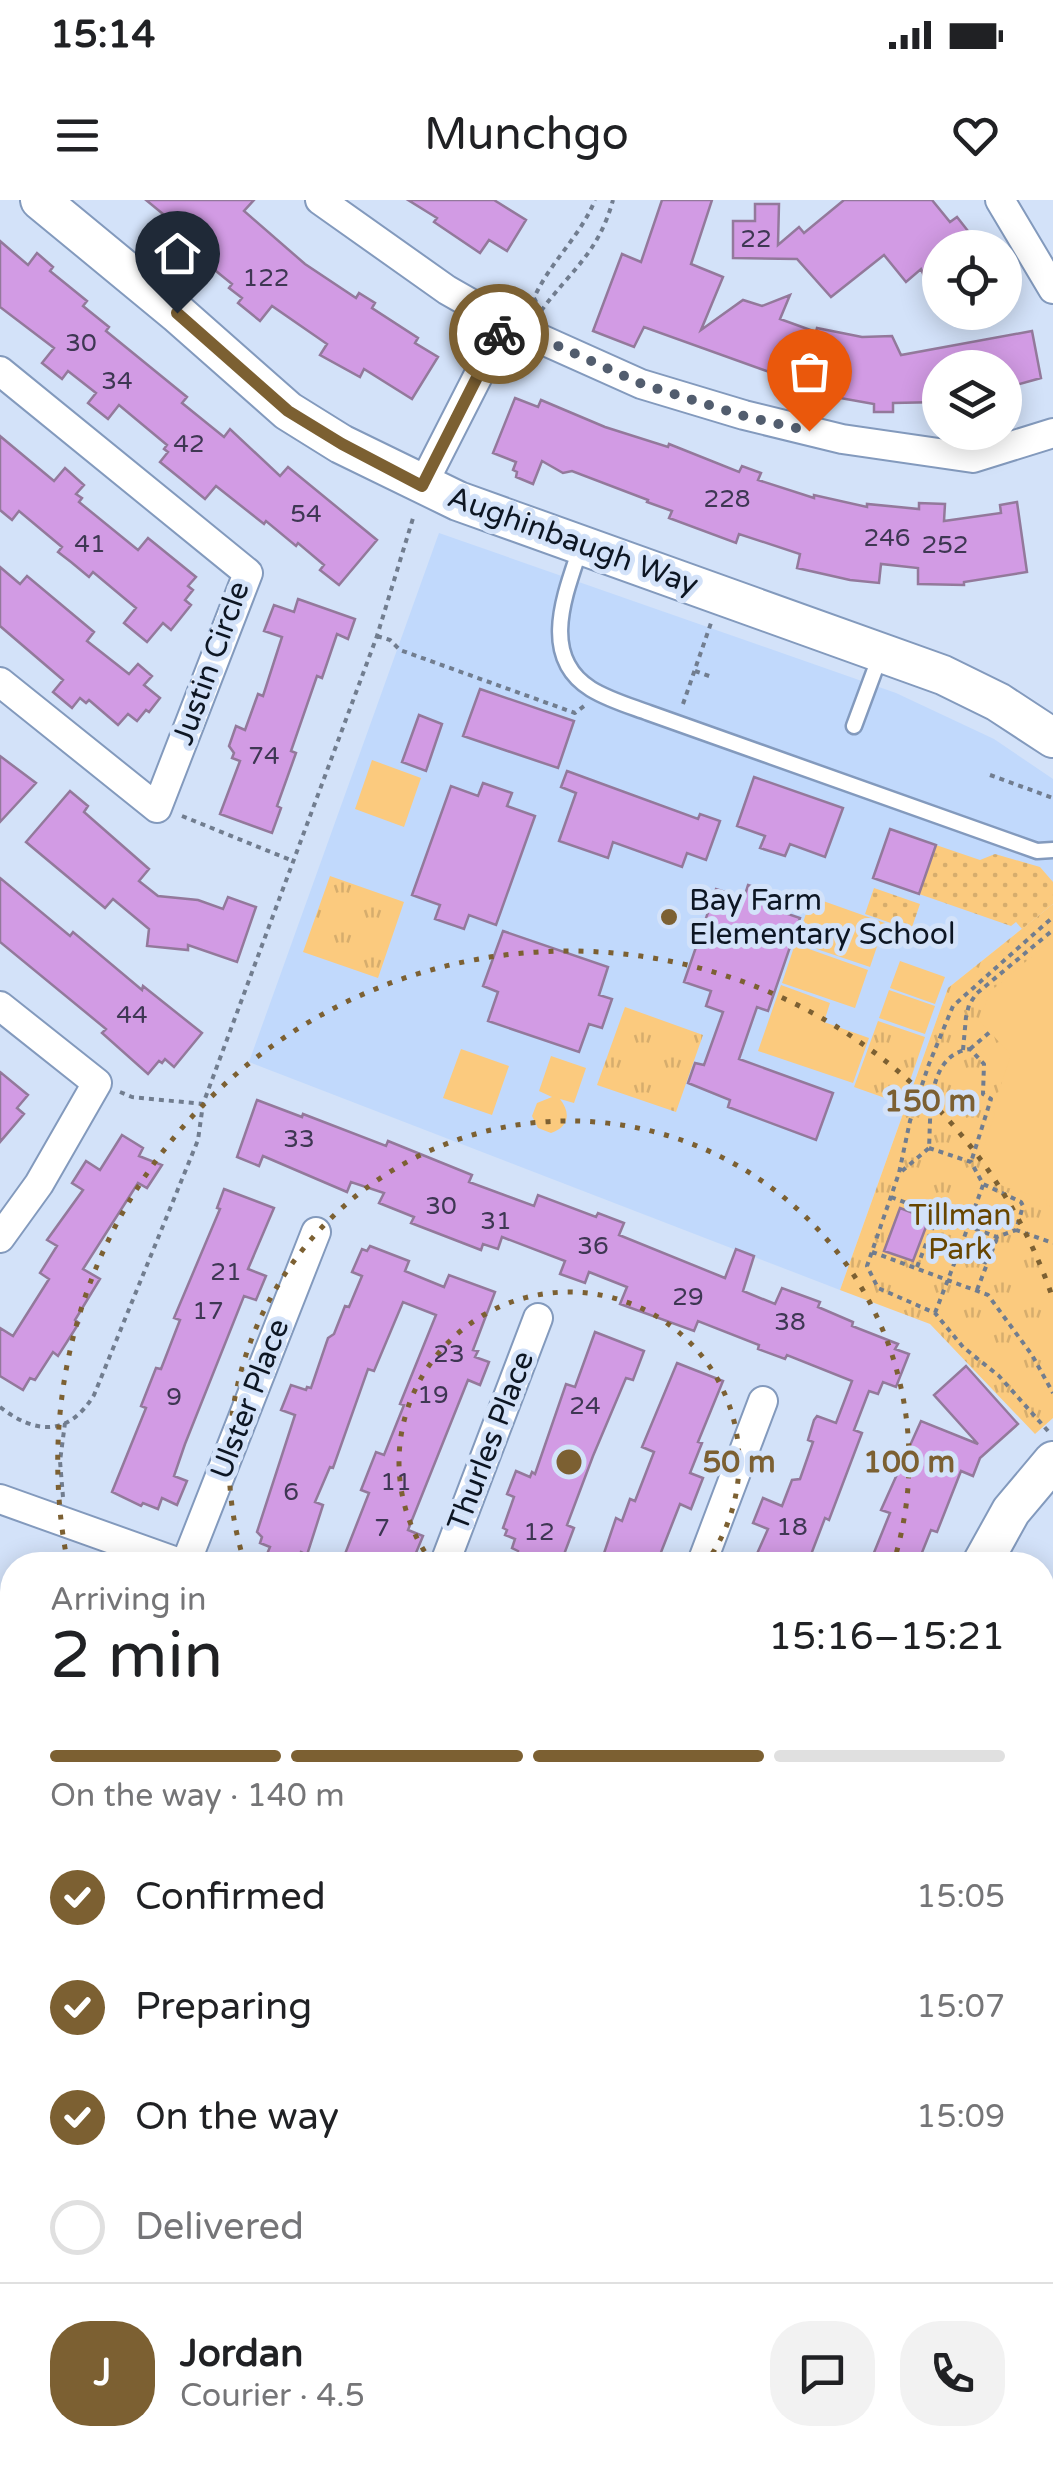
<!DOCTYPE html>
<meta charset="utf-8">
<style>
body{margin:0;font-family:"Varela Round",sans-serif;background:#f2f2f2;color:#202124;height:100vh;display:flex;flex-direction:column;font-size:38px;white-space:nowrap}
*{box-sizing:border-box;margin:0}
p{font-size:32px;color:#757577}
.icon{flex:none;width:55px;height:55px;fill:none;stroke:currentColor;stroke-width:2;stroke-linecap:round;stroke-linejoin:round}
.map{position:relative;flex:1;overflow:hidden}
.panel{position:absolute;left:0px;top:1352px;width:1055px;height:932px;display:flex;flex-direction:column;background:#fff;border-radius:40px 40px 0 0;box-shadow:0 5px 25px #0003}
.panel>*{flex:none}
.controls{position:absolute;left:922px;top:30px;display:grid;gap:20px}
.controls a{display:grid;place-items:center;width:100px;height:100px;border-radius:50%;background:#fff;box-shadow:0 5px 25px #0003;font-size:50px}
.pin{position:absolute;display:grid;place-items:center;width:85px;height:85px;color:#fff;margin:-102px -42px;border-radius:50% 50% 50% 0;rotate:-45deg;box-shadow:0 0 10px #0007}
.pin .icon{rotate:45deg}
.courier{position:absolute;display:grid;place-items:center;width:100px;height:100px;margin:-50px;border:8px solid #7c6032;border-radius:50%;background:#fff;color:#222;box-shadow:0 2px 12px #0007}
.head em{font-style:normal;font-weight:600}
.head div{display:flex;flex-direction:column-reverse}
.head{display:flex;align-items:center;justify-content:space-between;height:170px;padding:0 50px}
h1{font-size:65px;font-weight:600;line-height:75px}
.bar{display:grid;grid-template-columns:repeat(4,1fr);gap:15px 10px;align-content:center;height:120px;padding:0 50px}
.bar i{height:12px;border-radius:8px;background:#e0e0e0}
.bar .active{background:#7c6032}
.bar p{grid-column:span 4}
.line{display:flex;align-items:center;gap:25px;padding:0 50px;border-top:2px solid #e0e0e0}
.line div{flex:1}
.round{display:grid;place-items:center;flex:none;width:105px;height:105px;border-radius:40px;background:#f2f2f2}
ol{padding:0 50px;list-style:none}
li{display:flex;align-items:center;gap:30px;height:110px}
li p{margin-inline-start:auto}
li .icon{padding:10px;border-radius:50%;background:#7c6032;color:#fff;stroke-width:4}
li:last-child{color:#757577}
li i{width:55px;height:55px;border:5px solid #e0e0e0;border-radius:50%}
.status{display:flex;justify-content:space-between;align-items:center;height:70px;padding:0 50px;background:#fff;direction:ltr}
.status svg{height:28px;fill:currentColor}
header{display:flex;justify-content:space-between;align-items:center;height:130px;padding:0 50px;background:#fff;font-size:45px;font-weight:600}
.map>svg:first-child{display:block}
.built{fill:#c1d9fc}
.grass{fill:url(#grass-tufts)}
.garden{fill:url(#garden-dots)}
.pitch{fill:#fbca7e}
.building{fill:#d29be4;stroke:#93799b;stroke-width:2.5}
.lines{fill:none;stroke-linecap:round;stroke-linejoin:round}
.lane-casing{stroke:#839abd;stroke-width:19}
.street-casing{stroke:#839abd;stroke-width:32}
.secondary-casing{stroke:#839abd;stroke-width:42}
.path{stroke:#717d8f;stroke-width:4;stroke-dasharray:5 5;stroke-linecap:butt}
.lane{stroke:#fff;stroke-width:14}
.street{stroke:#fff;stroke-width:28}
.secondary{stroke:#fff;stroke-width:38}
.done{stroke:#525d6e;stroke-width:10;stroke-dasharray:0 18}
.route{stroke:#7c6032;stroke-width:12}
.ring{fill:none;stroke:#7c6032;stroke-width:5;stroke-dasharray:5 10}
.poi-dot{fill:#7c6032;stroke:#d3e2f9;stroke-width:4}
.labels{text-anchor:middle;dominant-baseline:central;stroke-width:10;stroke-linejoin:round;paint-order:stroke}
.number-label{font-size:25px;fill:#3e3753}
.street-label{font-size:30px;fill:#0d1623;stroke:#d3e2f9}
.poi-label{font-size:30px;fill:#0d1623;stroke:#d3e2f9;text-anchor:start}
.park-label{font-size:30px;fill:#684600;stroke:#d3e2f9}
.centre{fill:#7c6032;stroke:#d3e2f9;stroke-width:5}
.ring-label{font-size:30px;text-anchor:middle;font-weight:bold;fill:#7c6032;stroke:#d3e2f9;stroke-width:10;stroke-linejoin:round;paint-order:stroke}
</style>
<div class="status"><b>15:14</b><svg viewBox="0 0 49 12"><path d="M0 12V9h3v3zM5 12V6h3v6zM10 12V3h3v9zM15 12V0h3v12zM26 1h20v11H26zM47 4h2v5h-2z"/></svg></div>
<header><svg class="icon" aria-label="menu" viewBox="0 0 24 24"><path d="M4 6h16M4 12h16M4 18h16"/></svg>Munchgo<svg class="icon" aria-label="heart" viewBox="0 0 24 24"><path d="M12 20l-8-8c-3-5 5-10 8-4 3-6 11-1 8 4z"/></svg></header>
<div class="map">
<svg width="1053" height="2284" viewBox="0 0 1053 2284">
<defs>
<pattern id="grass-tufts" width="24" height="20" patternUnits="userSpaceOnUse" patternTransform="scale(2.5)"><rect width="24" height="20" fill="#fbca7e"/><path d="M3 7l-1-3M5 7V3M7 7l1-3M15 17l-1-3M17 17v-4M19 17l1-3" fill="none" stroke="#d6ad6d"/></pattern>
<pattern id="garden-dots" width="8" height="8" patternUnits="userSpaceOnUse" patternTransform="scale(2.5)"><rect width="8" height="8" fill="#fbca7e"/><path d="M2 2h.1M6 6h.1" fill="none" stroke="#d6ad6d" stroke-width="1.8" stroke-linecap="round"/></pattern>
</defs>
<rect width="100%" height="100%" fill="#d3e2f9"/>
<!-- built -->
<path class="built" d="M439,333L896,493L994,539L1053,579V704L948,788L840,1090L249,862Z"/>
<!-- grass -->
<path class="grass" d="M330,676L404,702L378,778L303,752Z
M1053,704V1218L1035,1234L930,1124L840,1090L948,788Z
M625,807L703,835L676,912L597,885Z
M878,821L925,837L902,904L854,887Z"/>
<!-- garden -->
<path class="garden" d="M936,645L980,660L995,654L1040,667L1053,682V704L1022,729L1016,722L1011,726L919,694Z
M874,688L920,704L911,730L865,714Z"/>
<!-- pitch -->
<path class="pitch" d="M372,560L421,578L404,627L355,609Z
M812,697L885,723L870,767L796,742Z
M1053,739V1007L1046,1005L1047,1000C979,978 971,985 995,913L992,911L1011,855L979,820L991,791Z
M795,744L868,770L855,808L782,783Z
M900,761L945,777L935,804L890,788Z
M781,785L830,803L824,822L869,838L853,883L758,851Z
M889,790L935,806L925,834L879,818Z
M461,849L509,866L492,915L443,898Z
M551,856L586,868L574,903L560,899C571,913 569,927 551,933L538,928L532,916L537,903L552,897L539,891Z"/>
<!-- building -->
<path class="building" d="M146,0H254L244,11L305,64L356,98L359,93L375,103L372,108L418,138L415,143L438,157L412,199L364,169L360,177L320,155L327,144L272,106L260,121L238,103L242,98L229,88L232,84L190,50L197,42Z
M408,0H494L526,20L507,51L489,40L480,53L434,22L437,18Z
M662,0H712L691,64L723,77L701,130L743,100L762,106L790,95L780,119L816,132L817,128L862,137L892,136L901,155L1032,131L1041,178L1005,188V168H940V202L893,203V212H874V204L829,196L832,181L801,176L774,167L772,173L644,127L634,147L593,131L622,54L641,62Z
M844,0H932L950,22L957,17L968,31L948,48H940V113L921,69L906,82L884,55L831,97L797,59L733,58V21H755V4H779L778,45L799,27L804,33Z
M0,41L28,65L37,53L53,67L50,71L87,101L83,106L109,127L106,131L187,197L182,203L224,237L230,229L280,276L288,267L377,340L339,385L320,370L324,365L298,343L296,346L266,321L264,324L216,286L205,299L181,279L160,262L168,252L164,249L167,245L119,205L108,219L88,203L96,193L68,171L62,179L42,163L54,148L0,107Z
M515,198L538,207L541,200L605,227L668,247L669,244L739,272L742,266L761,273L758,280L814,298V295L867,307V304L919,309V303L945,304L944,321L1001,313L1000,305L1017,302L1027,372L964,382V385L918,384V368L881,364L879,383L850,380L797,368L800,354L739,334L736,343L669,318L672,311L647,302L648,300L572,271L563,273L542,261L533,284L516,277L517,272L513,270L516,262L493,253Z
M0,236L54,281L65,268L84,285L76,294L82,298L79,302L138,350L148,338L196,377L188,386L193,390L185,400L191,405L171,430L163,423L147,442L124,423L136,408L93,372L89,377L71,362L58,352L62,347L19,311L12,320L0,310Z
M0,367L20,384L27,376L94,432L87,441L129,474L138,464L152,476L144,485L160,498L149,512L146,510L137,521L128,514L118,525L89,500L86,503L80,498L72,508L53,492L63,480L0,426Z
M298,399L355,419L348,439L337,434L322,478L317,476L291,551L296,553L277,606L281,608L272,633L220,614L240,561L232,558L234,553L229,546L236,526L245,530L258,494L263,496L282,437L264,431L274,405L294,412Z
M480,489L574,521L558,568L463,536Z
M419,515L442,524L426,571L402,562Z
M0,556L36,583L0,622Z
M567,571L698,619L700,614L720,621L706,660L687,653L682,667L613,642L608,658L559,641L576,593L561,587Z
M754,577L843,608L825,657L790,644L785,656L760,648L765,636L737,626Z
M483,583L512,593L507,606L535,616L496,725L469,715L464,729L435,719L440,705L412,695L451,586L478,596Z
M70,591L88,606L84,612L149,669L139,681L158,696L198,700L223,709L228,697L256,707L237,762L188,745V750L147,746L149,729L113,699L105,708L26,642Z
M890,629L936,645L919,694L873,678Z
M0,678L70,736L73,732L142,790L143,786L202,833L174,867L165,859L162,863L159,861L148,874L102,833L106,829L0,742Z
M748,685L777,695L773,709L800,718L768,811L757,807L739,859L833,893L816,940L728,907L730,900L688,883L695,863L704,865L723,812L706,806L711,791L684,782L716,689L744,698Z
M503,731L608,767L599,795L612,799L602,828L589,824L579,852L488,821L498,792L483,786Z
M0,872L28,895L17,908L24,914L0,942Z
M257,900L302,917L303,914L386,946L388,941L472,975L469,982L534,1006L538,995L596,1017L598,1013L624,1023L619,1035L725,1078L736,1049L754,1056L743,1091L775,1104L782,1088L820,1102L818,1107L853,1122L852,1126L898,1144L895,1149L909,1154L896,1187L883,1182L878,1194L869,1191L854,1230L862,1233L829,1320L825,1318L807,1365H752L768,1329L753,1323L763,1298L782,1306L792,1280L800,1279L813,1242L808,1240L814,1220L817,1216L836,1223L852,1181L787,1155L785,1159L758,1149L759,1145L698,1121L694,1131L620,1104L627,1087L589,1072L585,1083L560,1074L565,1061L502,1037L498,1049L483,1044L481,1050L411,1023L414,1017L379,1003L384,993L351,982L347,992L263,956L259,966L237,957Z
M122,935L143,948L139,956L162,965L147,988L138,983L83,1069L100,1079L75,1120L79,1123L58,1156L53,1152L35,1180L30,1178L23,1190L0,1176V1128L13,1136L49,1079L40,1073L57,1046L47,1040L83,990L72,983L86,961L100,970Z
M224,989L274,1008L248,1069L266,1076L256,1100L244,1096L185,1244L174,1276L187,1281L177,1305L162,1298L158,1309L143,1303L141,1306L112,1292L146,1208L141,1206L156,1168L161,1169L180,1120L174,1118L220,1009L217,1008Z
M900,1008L929,1019L913,1061L884,1051Z
M370,1046L409,1061L405,1071L444,1087L449,1075L495,1092L473,1150L478,1151L475,1157L489,1162L480,1185L468,1180L408,1330L423,1336L413,1360L402,1355L398,1365H358L343,1359L369,1293L361,1290L376,1252L384,1255L404,1205L400,1204L436,1115L403,1102L374,1171L368,1169L333,1268L330,1267L315,1302L323,1305L307,1355L301,1352L294,1365L267,1354L270,1347L260,1343L262,1337L257,1332L295,1215L281,1210L291,1185L306,1190L307,1187L311,1188L328,1138L334,1134L345,1106L349,1107L362,1076L352,1072L362,1049L367,1051Z
M595,1132L644,1151L633,1180L626,1178L593,1256L567,1325L574,1328L560,1365H513L518,1351L512,1348L515,1339L505,1335L507,1330L503,1328L514,1297L507,1294L516,1271L530,1277L532,1272L535,1274L566,1184L575,1187Z
M677,1163L723,1181L698,1242L702,1243L690,1273L703,1278L691,1309L680,1304L656,1365H600L616,1318L622,1321L630,1299L635,1301L654,1252L642,1247Z
M966,1166L1018,1224L980,1258L973,1276L961,1271L937,1332L931,1330L917,1365H869L890,1313L881,1310L921,1221L978,1244L934,1195Z"/>
<g class="lines">
<defs>
<path id="lane" d="M581,346C566,392 538,456 591,489C609,500 630,506 649,513L1037,651L1053,650
M854,526L880,456"/>
<path id="street" d="M320,0L447,90L505,123L641,184L744,215L842,239L973,258L1053,233
M1000,0L1053,89
M0,171L248,373L157,608L0,482
M422,286L505,123
M0,806L97,883L39,984L0,1038
M0,1299L185,1365
M185,1365L316,1032
M444,1365L538,1118
M701,1365L763,1201
M1042,1393L1053,1397
M0,1648L12,1629
M1042,1685L1053,1688
M1042,1910L1053,1882
M0,1917L12,1919
M1042,2135L1053,2134"/>
<path id="secondary" d="M40,0L177,113L288,211L341,244L458,301L943,475L998,502L1053,538
M981,1365L1011,1311L1053,1261
M0,2183L12,2185"/>
</defs>
<!-- lane casing -->
<use href="#lane" class="lane-casing"/>
<!-- street casing -->
<use href="#street" class="street-casing"/>
<!-- secondary casing -->
<use href="#secondary" class="secondary-casing"/>
<!-- path -->
<path class="path" d="M541,111C571,70 598,54 613,0
M541,111L534,98C550,62 580,37 595,0
M377,436L390,440L400,450L575,513L584,506
M695,471L712,477
M683,504L711,423
M990,575L1053,598
M182,616L293,661
M970,849L990,832
M963,850L966,817L969,805L976,794L1053,730
M120,892L132,897L203,904
M929,948L971,962L983,984L1021,1002L1023,1006L1016,1030L1053,1043
M902,971L929,948C931,915 926,855 970,849L984,864L983,894L991,899L971,962
M891,997L997,1037L1016,1030
M928,1041L951,1050
M961,1046L983,985
M872,1052L988,1095L1032,1155L1053,1193
M964,1054L987,1063
M917,1067L937,1016
M977,1090L997,1038
M935,1113L956,1059L964,1054L961,1046L951,1050L956,1059
M0,1207C36,1235 69,1236 94,1195L198,940L203,904L377,436L414,315
M1048,1231L999,1176L963,1147L935,1113L878,1088L867,1066L899,973L910,921L929,864L953,806L1053,717
M63,1297L60,1261L65,1223
M63,2272L66,2284"/>
<!-- lane -->
<use href="#lane" class="lane"/>
<!-- street -->
<use href="#street" class="street"/>
<!-- secondary -->
<use href="#secondary" class="secondary"/>
</g>
<g class="lines">
<!-- done -->
<path class="done" d="M499,134L505,122L642,184L744,216L809,231"/>
<!-- route -->
<path class="route" d="M177,113L288,211L342,244L422,286L499,134"/>
</g>
<!-- distance rings -->
<g class="ring">
<path d="M433 1364A170 170 0 1 1 705 1364"/>
<path d="M245 1364A340 340 0 1 1 893 1364"/>
<path d="M1052 1428A511 511 0 0 1 1043 1453M68 1364A511 511 0 0 1 1052 1096"/>
</g>
<!-- markers -->
<circle class="poi-dot" cx="669" cy="717" r="10"/>
<g class="labels">
<!-- number labels -->
<g class="number-label">
<text x="756" y="39">22</text>
<text x="266" y="78">122</text>
<text x="81" y="143">30</text>
<text x="117" y="181">34</text>
<text x="189" y="244">42</text>
<text x="727" y="299">228</text>
<text x="306" y="314">54</text>
<text x="887" y="338">246</text>
<text x="90" y="344">41</text>
<text x="945" y="345">252</text>
<text x="264" y="556">74</text>
<text x="132" y="815">44</text>
<text x="299" y="939">33</text>
<text x="441" y="1006">30</text>
<text x="496" y="1021">31</text>
<text x="593" y="1046">36</text>
<text x="226" y="1072">21</text>
<text x="688" y="1097">29</text>
<text x="208" y="1111">17</text>
<text x="790" y="1122">38</text>
<text x="449" y="1154">23</text>
<text x="433" y="1195">19</text>
<text x="174" y="1197">9</text>
<text x="585" y="1206">24</text>
<text x="396" y="1282">11</text>
<text x="291" y="1292">6</text>
<text x="792" y="1327">18</text>
<text x="382" y="1328">7</text>
<text x="539" y="1332">12</text>
</g>
<!-- street labels -->
<g class="street-label">
<text transform="translate(573 341) rotate(20)">Aughinbaugh Way</text>
<text transform="translate(211 463) rotate(-70)">Justin Circle</text>
<text transform="translate(250 1199) rotate(-69)">Ulster Place</text>
<text transform="translate(491 1241) rotate(-69)">Thurles Place</text>
</g>
<!-- poi labels -->
<g class="poi-label">
<text x="689" y="700">Bay Farm<tspan x="689" dy="34">Elementary School</tspan></text>
</g>
<!-- park labels -->
<g class="park-label">
<text x="960" y="1015">Tillman<tspan x="960" dy="34">Park</tspan></text>
</g>
</g>
<circle cx="569" cy="1262" r="15" class="centre"/>
<g class="ring-label">
<text x="930" y="911">150 m</text>
<text x="739" y="1272">50 m</text>
<text x="909" y="1272">100 m</text>
</g>
</svg>
<div class="controls">
<a><svg class="icon" aria-label="locate" viewBox="0 0 24 24"><circle cx="12" cy="12" r="6"/><path d="M12 2v4M12 18v4M2 12h4M18 12h4"/></svg></a>
<a><svg class="icon" aria-label="layers" viewBox="0 0 24 24"><path d="M12 4l9 5-9 5-9-5zM3 14l9 5 9-5"/></svg></a>
</div>
<div class="pin" style="left:809px;top:231px;background:#ea580c"><svg class="icon" aria-label="bag" viewBox="0 0 24 24"><path d="M5 8h14l-1 12H6zM9 8a3 3 0 0 1 6 0"/></svg></div>
<div class="pin" style="left:177px;top:113px;background:#1f2937"><svg class="icon" aria-label="home" viewBox="0 0 24 24"><path d="M3 11l9-7 9 7M6 9v11h12V9"/></svg></div>
<div class="courier" style="left:499px;top:134px"><svg class="icon" aria-label="bike" viewBox="0 0 24 24"><circle cx="6" cy="16" r="4"/><circle cx="18" cy="16" r="4"/><path d="M6 16l4-8h5l3 8M10 8l3 8H6M13 5h3"/></svg></div>
<section class="panel">
<div class="head"><div><h1>2 min</h1><p>Arriving in</p></div><em>15:16–15:21</em></div>
<div class="bar"><i class="active"></i><i class="active"></i><i class="active"></i><i></i><p>On the way · 140 m</p></div>
<ol>
<li><svg class="icon" aria-label="check" viewBox="0 0 24 24"><path d="M5 12l5 5 9-10"/></svg>Confirmed<p>15:05</p></li>
<li><svg class="icon" aria-label="check" viewBox="0 0 24 24"><path d="M5 12l5 5 9-10"/></svg>Preparing<p>15:07</p></li>
<li><svg class="icon" aria-label="check" viewBox="0 0 24 24"><path d="M5 12l5 5 9-10"/></svg>On the way<p>15:09</p></li>
<li><i></i>Delivered</li>
</ol>
<div class="line" style="height:180px"><b class="round" style="background:#7c6032;color:#fff">J</b><div><b>Jordan</b><p>Courier · 4.5</p></div><a class="round"><svg class="icon" aria-label="chat" viewBox="0 0 24 24"><path d="M4 5h16v11H9l-5 4z"/></svg></a><a class="round"><svg class="icon" aria-label="phone" viewBox="0 0 24 24"><path d="M5 4h4l2 5-3 2q2 4 5 5l2-3 5 2v4C11 20 4 13 5 4z"/></svg></a></div>
</section>
</div>
